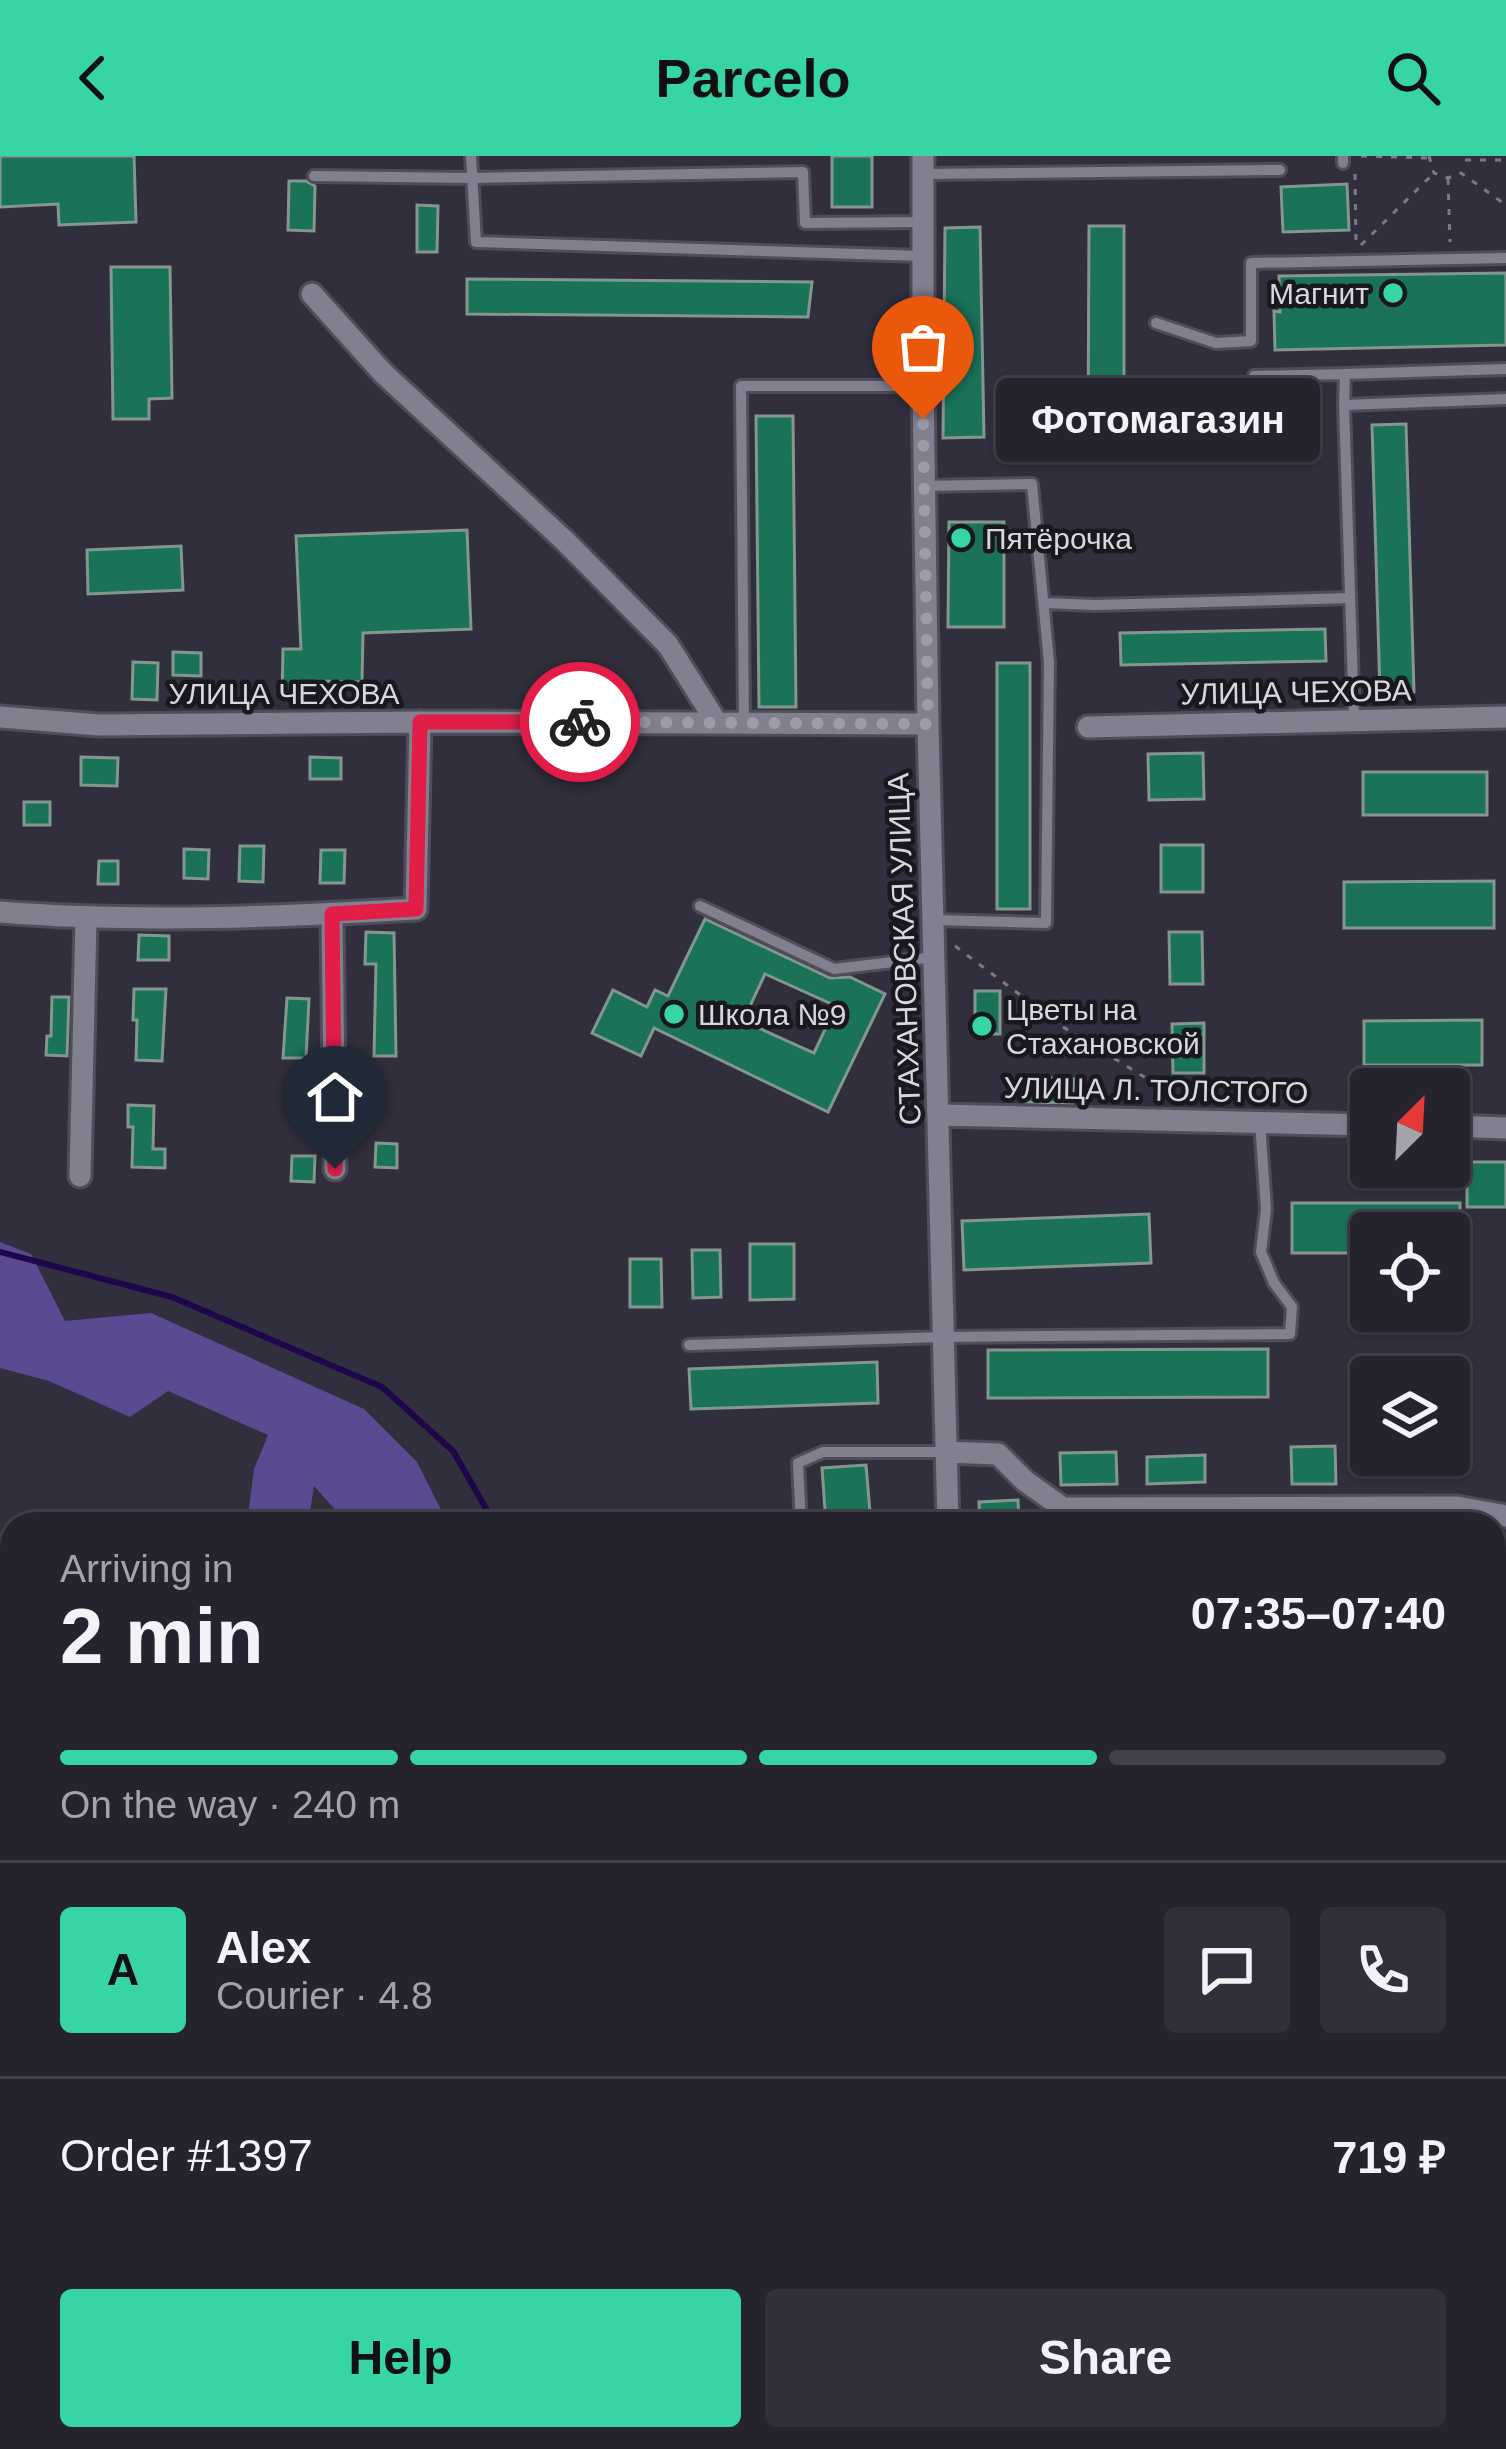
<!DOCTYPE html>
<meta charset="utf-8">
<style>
body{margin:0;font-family:Helvetica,sans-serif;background:#312f3a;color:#f1f3f6;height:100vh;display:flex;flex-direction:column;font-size:45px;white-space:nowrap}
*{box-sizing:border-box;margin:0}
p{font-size:39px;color:#a3a4aa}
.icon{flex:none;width:66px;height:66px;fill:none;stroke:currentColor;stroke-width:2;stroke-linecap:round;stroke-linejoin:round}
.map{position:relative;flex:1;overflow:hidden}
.details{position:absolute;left:0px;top:1356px;width:1506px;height:939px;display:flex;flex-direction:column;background:#25232e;border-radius:36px 36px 0 0;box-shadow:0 3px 9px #0004,0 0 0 3px #42404a}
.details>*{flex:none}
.needle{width:78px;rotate:24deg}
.controls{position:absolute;left:1350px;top:912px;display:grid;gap:24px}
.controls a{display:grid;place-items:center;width:120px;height:120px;border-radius:12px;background:#25232e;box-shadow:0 3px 9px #0004,0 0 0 3px #42404a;font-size:60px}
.pin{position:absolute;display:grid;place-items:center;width:102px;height:102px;color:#fff;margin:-123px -51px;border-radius:50% 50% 50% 0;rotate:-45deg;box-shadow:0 0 12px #0007}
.pin .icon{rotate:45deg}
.courier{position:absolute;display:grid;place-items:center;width:120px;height:120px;margin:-60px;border:9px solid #e11d48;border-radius:50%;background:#fff;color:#222;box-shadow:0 3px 15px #0007}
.bubble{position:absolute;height:84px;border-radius:12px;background:#25232e;box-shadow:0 3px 9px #0004,0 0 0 3px #42404a;font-size:39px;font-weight:700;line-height:84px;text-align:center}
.head em{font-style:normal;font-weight:700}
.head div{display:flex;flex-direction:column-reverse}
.head{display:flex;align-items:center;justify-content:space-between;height:204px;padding:0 60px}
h1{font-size:78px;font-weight:700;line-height:90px}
.bar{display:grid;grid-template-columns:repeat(4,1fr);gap:18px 12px;align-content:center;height:144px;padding:0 60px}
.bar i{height:15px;border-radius:9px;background:#42404a}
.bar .on{background:#37d4a6}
.bar p{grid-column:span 4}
.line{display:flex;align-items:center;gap:30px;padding:0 60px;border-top:3px solid #42404a}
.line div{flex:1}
.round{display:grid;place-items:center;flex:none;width:126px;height:126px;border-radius:12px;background:#312f3a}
.action{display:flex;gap:24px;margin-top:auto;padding:24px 60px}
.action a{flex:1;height:138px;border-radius:12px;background:#37d4a6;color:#111;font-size:48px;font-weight:700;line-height:138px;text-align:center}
.action a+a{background:#312f3a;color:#f1f3f6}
header{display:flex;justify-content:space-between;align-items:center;height:156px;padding:0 60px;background:#37d4a6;color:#111;font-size:54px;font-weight:700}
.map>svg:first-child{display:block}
.forest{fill:#5a4a92}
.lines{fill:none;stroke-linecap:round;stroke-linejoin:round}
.stream{stroke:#1f054a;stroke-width:6}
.building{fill:#1a7258;stroke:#84978f;stroke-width:3;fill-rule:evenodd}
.lane-casing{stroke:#4e4d58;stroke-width:16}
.street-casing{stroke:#4e4d58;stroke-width:27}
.path{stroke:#7c7a86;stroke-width:3;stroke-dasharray:6 9;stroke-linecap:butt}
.lane{stroke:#817f90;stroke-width:10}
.street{stroke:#817f90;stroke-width:21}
.done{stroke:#9e9ca7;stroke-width:12;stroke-dasharray:0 21.6}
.route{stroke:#e11d48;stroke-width:15}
.poi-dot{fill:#37d4a6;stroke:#19181e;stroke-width:4.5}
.labels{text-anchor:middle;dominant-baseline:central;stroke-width:9;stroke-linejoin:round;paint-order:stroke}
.poi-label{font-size:30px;fill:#d8d7e0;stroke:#19181e;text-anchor:start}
.street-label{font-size:30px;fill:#d8d7e0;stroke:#19181e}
</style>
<header><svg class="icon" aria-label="back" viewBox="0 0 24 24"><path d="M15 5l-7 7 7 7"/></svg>Parcelo<svg class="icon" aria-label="search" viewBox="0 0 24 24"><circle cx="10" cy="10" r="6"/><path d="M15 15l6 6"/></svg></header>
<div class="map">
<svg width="1506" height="2293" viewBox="0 0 1506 2293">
<rect width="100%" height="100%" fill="#312f3d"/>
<!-- forest -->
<path class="forest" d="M0,1086L31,1098L65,1165L151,1157L364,1253L417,1306L448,1368H348L314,1330L308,1368H247L254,1313L268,1279L168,1235L130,1261L49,1225L0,1212Z
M0,2220L12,2226V2283H166L180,2293H0Z"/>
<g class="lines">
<!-- stream -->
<path class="stream" d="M0,1096L172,1141L382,1231L453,1295L495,1368
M512,2283L515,2293"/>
</g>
<!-- building -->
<path class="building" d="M0,0H134L136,66L59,69L58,48L0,51Z
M832,0H872V51H832Z
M289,25H306L315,30L314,75L288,74Z
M1347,28L1349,74L1283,76L1281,31Z
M417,49L438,50L437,96H417Z
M1089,70H1124V278L1088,279Z
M980,71L984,281L943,282L945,72Z
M111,111H170L172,242L149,243V263H113Z
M1506,117V189L1275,194L1274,155L1280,156L1279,120Z
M467,123L812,126L808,161L467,158Z
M756,260H793L796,551H759Z
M1406,268L1414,536L1380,537L1372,269Z
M949,366H1004V471H948Z
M467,374L471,473L363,477L362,526L316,525L315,541L282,540L283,493H301L296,380Z
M181,390L183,434L88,438L87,394Z
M1325,473L1326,505L1121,509L1120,477Z
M173,496L201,497V520L173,519Z
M133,506L158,507L157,544L132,543Z
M997,507H1030V753H997Z
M1203,597L1204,643L1149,644L1148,598Z
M81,601L118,602L117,630L81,629Z
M310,601L341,602V623H310Z
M1363,616H1487V659H1363Z
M24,646H50V669H24Z
M1161,689H1203V736H1161Z
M240,690H264L263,726L239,725Z
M184,693L209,694L208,723L184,722Z
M321,694H345L344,727H320Z
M99,705H118V728H98Z
M1494,725V772H1344V726Z
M705,763L830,822L850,821L885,838L828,956L654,872L641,900L592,877L613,834L647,851L655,834L668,840ZM765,818L836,850L814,897L743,865Z
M366,776L394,777L396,900H374L376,808H365Z
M1169,776H1202L1203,828H1170Z
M139,779L169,780V804H138Z
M134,833H166L162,905L136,904L137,864H133Z
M975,835H1000V878H975Z
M52,841H69L67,900L46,899L47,880H51Z
M287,842L309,843L306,902H283Z
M1482,864V909H1364V865Z
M1204,867V917H1173L1172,868Z
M1026,921L1074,923L1073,947L1025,946Z
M298,923H316L315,966H297Z
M128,949L154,950L153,993H165V1012L132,1011L133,971H128Z
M376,987L397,988V1012L375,1011Z
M292,1000H315L314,1026L291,1025Z
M1467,1006H1506V1051H1467Z
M1292,1047H1460V1077H1371V1097H1292Z
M1149,1058L1151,1107L964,1114L962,1065Z
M750,1088H794V1143L750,1144Z
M692,1094H720L721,1141L693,1142Z
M630,1103H661L662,1151H630Z
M1268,1193V1241L988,1242V1194Z
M877,1206L878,1247L691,1253L689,1213Z
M1335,1290L1336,1328H1292L1291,1291Z
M1116,1296L1117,1328L1061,1329L1060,1297Z
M1205,1299V1326L1147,1328V1301Z
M866,1309L871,1368H826L822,1312Z
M1018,1344L1019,1368H980L979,1346Z"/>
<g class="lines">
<defs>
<path id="lane" d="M471,0L476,86L923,100
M1343,0V7
M924,18L1280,14
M314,20L471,22L803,16L805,67L923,66
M1156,167L1216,187L1251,185V107L1506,102
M1345,218L1506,213
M1254,220L1345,218L1344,249L1506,243
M1344,249L1354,563
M924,330L1032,328L1049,506L1046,767L934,764
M1044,447L1095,449L1350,442
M744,567L741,230H923
M700,750L834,813L935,801
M689,1189L943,1181L1290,1178L1292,1151L1274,1127L1261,1096L1266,1053L1260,966
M801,1368L798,1307L823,1296H945
M1494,1817H1506"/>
<path id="street" d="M923,0V230L928,568L948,1368
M312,138L383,217L565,385L668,489L717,567
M0,561L99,569L420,566L928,568
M1088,571L1506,561
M0,756C138,767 278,761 416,753L420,566
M332,758L335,1013
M939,959L1371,969
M1449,970L1506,972
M80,1020L86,763
M945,1296L998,1298L1025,1325L1063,1352L1457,1351L1506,1360
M1494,1697H1506
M1494,2042L1506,2041
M1103,2293L1105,2283"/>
</defs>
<!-- lane casing -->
<use href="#lane" class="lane-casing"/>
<!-- street casing -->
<use href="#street" class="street-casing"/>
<!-- path -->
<path class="path" d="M1361,0L1428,2
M1429,0L1434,17L1448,22L1461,17L1506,49
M1465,4H1506
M1355,18L1356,92
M1448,23L1450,86
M1361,89L1434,17
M955,790L1063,871L1180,943"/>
<!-- lane -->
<use href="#lane" class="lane"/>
<!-- street -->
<use href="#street" class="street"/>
</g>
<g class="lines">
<!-- done -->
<path class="done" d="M580,566L928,568L923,263"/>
<!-- route -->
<path class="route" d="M335,1013L332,758L416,753L420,566H580"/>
</g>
<!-- markers -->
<g class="poi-dot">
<circle cx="1393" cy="137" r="12"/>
<circle cx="961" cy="382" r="12"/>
<circle cx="674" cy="858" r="12"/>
<circle cx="982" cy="870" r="12"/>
</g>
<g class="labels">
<!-- poi labels -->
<g class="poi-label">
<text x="1369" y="137" text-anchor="end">Магнит</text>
<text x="985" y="382">Пятёрочка</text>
<text x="1006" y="853">Цветы на<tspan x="1006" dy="34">Стахановской</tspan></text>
<text x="698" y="858">Школа №9</text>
</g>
<!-- street labels -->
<g class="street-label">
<text transform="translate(1296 536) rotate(-1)">УЛИЦА ЧЕХОВА</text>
<text x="284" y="537">УЛИЦА ЧЕХОВА</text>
<text transform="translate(904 793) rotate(-92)">СТАХАНОВСКАЯ УЛИЦА</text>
<text transform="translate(1156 934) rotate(1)">УЛИЦА Л. ТОЛСТОГО</text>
</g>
</g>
</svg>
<div class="controls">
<a><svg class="needle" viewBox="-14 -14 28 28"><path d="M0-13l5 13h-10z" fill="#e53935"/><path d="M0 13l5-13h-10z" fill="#a3a4aa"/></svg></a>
<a><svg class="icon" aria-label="locate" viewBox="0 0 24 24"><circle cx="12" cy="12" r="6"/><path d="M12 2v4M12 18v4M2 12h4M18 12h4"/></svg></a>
<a><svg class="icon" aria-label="layers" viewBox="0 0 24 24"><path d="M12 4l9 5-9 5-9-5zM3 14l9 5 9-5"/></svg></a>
</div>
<div class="pin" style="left:923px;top:263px;background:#ea580c"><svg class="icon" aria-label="bag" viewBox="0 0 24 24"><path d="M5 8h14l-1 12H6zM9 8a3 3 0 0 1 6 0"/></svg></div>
<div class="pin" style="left:335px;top:1013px;background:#1f2937"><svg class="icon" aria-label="home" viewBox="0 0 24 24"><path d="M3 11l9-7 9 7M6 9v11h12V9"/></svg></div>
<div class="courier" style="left:580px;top:566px"><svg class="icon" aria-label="bike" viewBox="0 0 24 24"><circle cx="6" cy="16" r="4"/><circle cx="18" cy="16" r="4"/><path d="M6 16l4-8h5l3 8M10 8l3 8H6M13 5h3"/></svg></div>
<div class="bubble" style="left:996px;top:222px;width:324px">Фотомагазин</div>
<section class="details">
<div class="head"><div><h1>2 min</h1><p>Arriving in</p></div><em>07:35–07:40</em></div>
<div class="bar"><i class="on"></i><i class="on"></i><i class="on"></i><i></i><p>On the way · 240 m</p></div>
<div class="line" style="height:216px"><b class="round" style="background:#37d4a6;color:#111">A</b><div><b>Alex</b><p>Courier · 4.8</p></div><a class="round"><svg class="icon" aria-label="chat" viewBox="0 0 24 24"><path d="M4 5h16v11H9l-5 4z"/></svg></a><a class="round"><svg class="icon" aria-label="phone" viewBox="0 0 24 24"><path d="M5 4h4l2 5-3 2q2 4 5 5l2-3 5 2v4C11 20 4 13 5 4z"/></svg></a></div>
<div class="line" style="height:156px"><div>Order #1397</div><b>719 ₽</b></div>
<div class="action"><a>Help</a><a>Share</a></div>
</section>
</div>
